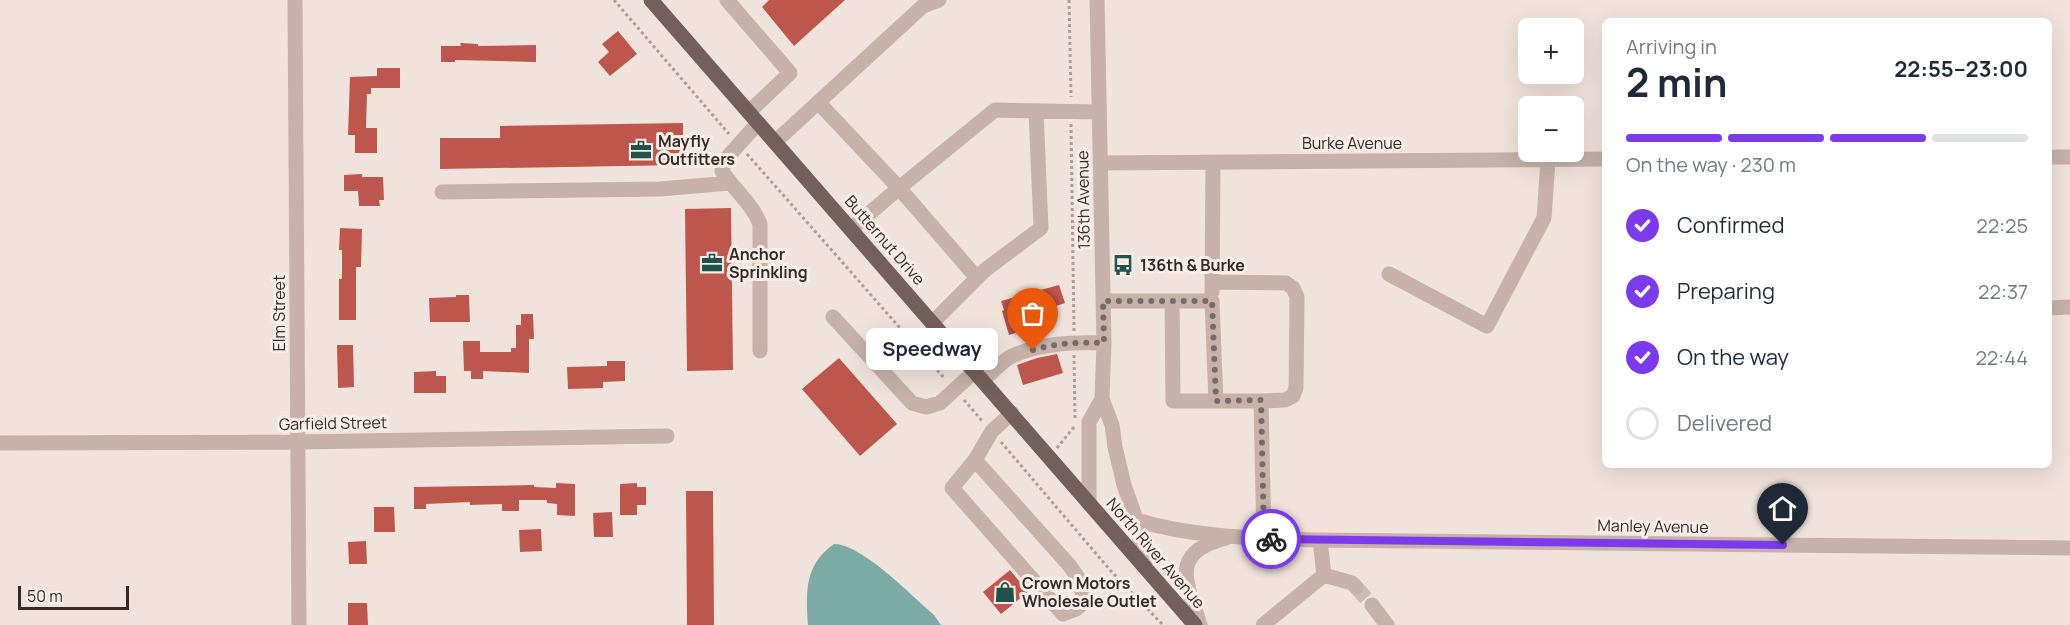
<!DOCTYPE html>
<meta charset="utf-8">
<style>
body{margin:0;font-family:Manrope,sans-serif;background:#f2f2f3;color:#1f2937;height:100vh;display:flex;flex-direction:column;font-size:22px;white-space:nowrap}
*{box-sizing:border-box;margin:0}
p{font-size:20px;color:#747a83}
.icon{flex:none;width:33px;height:33px;fill:none;stroke:currentColor;stroke-width:2;stroke-linecap:round;stroke-linejoin:round}
.map{position:relative;flex:1;overflow:hidden}
.panel{position:absolute;left:1602px;top:18px;width:450px;height:450px;display:flex;flex-direction:column;background:#fff;border-radius:9px;box-shadow:0 6px 24px #0002}
.panel>*{flex:none}
.buttons{position:absolute;left:1518px;top:18px;display:grid;gap:12px}
.buttons a{display:grid;place-items:center;width:66px;height:66px;border-radius:9px;background:#fff;box-shadow:0 6px 24px #0002;font-size:30px}
.scale{position:absolute;left:18px;bottom:15px;width:111px;box-sizing:border-box;padding-left:6px;border:3px solid #342a27;border-top:0;font-size:16px;line-height:21px;white-space:nowrap;color:#342a27;-webkit-text-stroke:4px #f8ede7;paint-order:stroke}
.pin{position:absolute;display:grid;place-items:center;width:51px;height:51px;color:#fff;margin:-62px -26px;border-radius:50% 50% 50% 0;rotate:-45deg;box-shadow:0 0 6px #0007}
.pin .icon{rotate:45deg}
.courier{position:absolute;display:grid;place-items:center;width:60px;height:60px;margin:-30px;border:4px solid #7c3aed;border-radius:50%;background:#fff;color:#222;box-shadow:0 2px 8px #0007}
.bubble{position:absolute;height:42px;border-radius:9px;background:#fff;box-shadow:0 6px 24px #0002;font-size:20px;font-weight:700;line-height:42px;text-align:center}
.overview em{font-style:normal;font-weight:700}
.overview div{display:flex;flex-direction:column-reverse}
.overview{display:flex;align-items:center;justify-content:space-between;height:102px;padding:0 24px}
h1{font-size:39px;font-weight:700;line-height:45px}
.bar{display:grid;grid-template-columns:repeat(4,1fr);gap:9px 6px;align-content:center;height:72px;padding:0 24px}
.bar i{height:8px;border-radius:4px;background:#e0e1e3}
.bar .on{background:#7c3aed}
.bar p{grid-column:span 4}
ol{padding:0 24px;list-style:none}
li{display:flex;align-items:center;gap:18px;height:66px}
li p{margin-inline-start:auto}
li .icon{padding:6px;border-radius:50%;background:#7c3aed;color:#fff;stroke-width:4}
li:last-child{color:#747a83}
li i{width:33px;height:33px;border:3px solid #e0e1e3;border-radius:50%}
.map>svg:first-child{display:block}
.water{fill:#7caaa5}
.building{fill:#bd564c}
.lines{fill:none;stroke-linecap:round;stroke-linejoin:round}
.minor-tunnel{stroke:#cabeb7;stroke-width:15;stroke-dasharray:15 8;stroke-linecap:butt}
.path{stroke:#b29b92;stroke-width:3;stroke-dasharray:3 3;stroke-linecap:butt}
.minor{stroke:#c7b1a8;stroke-width:15}
.major{stroke:#755f5a;stroke-width:15}
.done{stroke:#766b66;stroke-width:6;stroke-dasharray:0 10.8}
.route{stroke:#7c3aed;stroke-width:8}
.labels{text-anchor:middle;dominant-baseline:central;stroke-width:6;stroke-linejoin:round;paint-order:stroke}
.poi-label{font-size:16px;font-weight:bold;fill:#342a27;stroke:#f8ede7;text-anchor:start}
.street-label{font-size:16px;fill:#342a27;stroke:#f8ede7}
</style>
<div class="map">
<svg width="2070" height="625" viewBox="0 0 2070 625">
<rect width="100%" height="100%" fill="#f0e3db"/>
<!-- water -->
<path class="water" d="M834,544C862,544 912,596 934,615L941,625H808C806,592 804,565 834,544Z"/>
<!-- building -->
<path class="building" d="M769,0H845L794,46L762,7Z
M618,31L637,54L610,76L598,62L609,52L602,44Z
M460,43L478,44V46L536,45V62L455,60V62H441V46H461Z
M377,68H400V88H371V94H367L366,128H377V153H355V135H348L350,77L377,76Z
M683,123V165L440,169V138H500V126Z
M362,174V177H383L384,200H379L380,206H359L358,191H344V175Z
M731,208L733,370L687,371L685,209Z
M340,228L362,229L361,267H356V320H339V279H342V250H339Z
M1059,285L1065,303L1044,310L1048,323L1009,335L1002,311L1004,310L1001,301Z
M456,295H469L470,322H430L429,298L456,297Z
M521,314H533L534,339H529V373L483,371V379H471V371H464L463,341H480V352H511V348H516V325H521Z
M337,345H353L354,387L338,388Z
M1057,354L1063,373L1023,385L1017,365L1037,358Z
M839,358L897,424L860,456L802,389Z
M607,361H625V381L603,382V388L568,389L567,367L607,366Z
M436,371V376H446V393H414V372Z
M556,483L575,484V516L557,515V504L547,503V500H519V511H502V504L470,505V502L426,504V509H414V487L534,485V487L556,488Z
M637,483V487H646V505H637V515H620V484Z
M686,491H713L714,625H687Z
M374,507H394L395,532H374Z
M612,512L613,537H594L593,513Z
M541,529L542,551L520,552L519,530Z
M366,541L367,564H349L348,542Z
M1010,570L1028,592L1001,614L983,592Z
M348,603H367L368,625H348Z"/>
<g class="lines">
<!-- minor-tunnel -->
<path class="minor-tunnel" d="M1356,587L1372,605"/>
<!-- path -->
<path class="path" d="M614,0L729,134
M1069,0L1071,97
M1071,124L1074,331
M747,154L945,379
M1074,355L1075,418
M964,400L983,422
M1001,442L1110,570L1163,625
M1057,448L1074,427"/>
<!-- minor -->
<path class="minor" d="M295,0L299,625
M727,0L790,73L749,112
M1097,0L1104,343L1102,399L1112,425L1115,447L1124,485L1135,516L1145,567
M818,102L899,188L851,229
M758,123L724,161L722,171C733,189 752,203 760,224V351
M775,142L923,6L939,0
M2049,157H2070
M1100,163L1605,159
M442,192L660,189L730,183
M1389,274L1487,326L1544,218L1548,160
M977,278L899,188L995,110L1099,112
M1212,282L1286,283L1293,288L1297,297L1296,388L1293,396L1285,400L1261,401
M1212,292L1213,163
M1103,301H1212L1216,401H1261L1264,539
M1172,301L1173,401H1216
M2049,308L2070,307
M833,317L912,403L926,407L940,403L975,371
M933,322L985,270L1041,228L1036,111
M983,380C992,373 1002,361 1012,356C1041,343 1073,342 1104,343
M0,443L298,442L667,436
M975,460L1070,566L1080,581L1084,602L1076,609L1063,614L952,488L975,460L992,431L1012,413
M1089,504V422L1102,399
M1136,520C1195,538 1258,538 1320,540L2070,548
M1320,540L1324,575
M1324,575L1352,583L1356,587
M1372,605L1387,625
M1200,625C1187,582 1168,553 1226,538
M1263,625L1324,575"/>
<!-- major -->
<path class="major" d="M651,0L1195,625"/>
</g>
<g class="lines">
<!-- done -->
<path class="done" d="M1033,350C1057,343 1078,342 1104,343L1103,301H1212L1216,401L1261,400L1264,538L1271,539"/>
<!-- route -->
<path class="route" d="M1271,539L1783,545"/>
</g>
<!-- icons -->
<defs>
<symbol id="office-bare" viewBox="-9 -9 18 18"><path d="M-6-3h4V-5.5h4V-3h4V5H-6ZM-1-4.5V-3h2v-1.5ZM-6 0V1H6V0Z" fill="#20524e" stroke="#f8ede7" stroke-width="2.5" paint-order="stroke"/></symbol>
<symbol id="bus-bare" viewBox="-9 -9 18 18"><path d="M-5-6H5V4H4V6H2V4H-2V6H-4V4H-5ZM-3.5-4V0h7V-4ZM-3.5 1.2v1.5H-2V1.2ZM2 1.2v1.5H3.5V1.2Z" fill="#20524e" stroke="#f8ede7" stroke-width="2.5" paint-order="stroke"/></symbol>
<symbol id="shop-bare" viewBox="-9 -9 18 18"><path d="M-5-2.5h2.3a2.7 3.5 0 0 1 5.4 0H5L5.5 6h-11ZM-1.5-2.5h3a1.5 2.3 0 0 0-3 0Z" fill="#20524e" stroke="#f8ede7" stroke-width="2.5" paint-order="stroke"/></symbol>
</defs>
<g fill-rule="evenodd">
<use href="#office-bare" x="626" y="135" width="30" height="30"/>
<use href="#office-bare" x="697" y="248" width="30" height="30"/>
<use href="#bus-bare" x="1108" y="250" width="30" height="30"/>
<use href="#shop-bare" x="990" y="577" width="30" height="30"/>
</g>
<g class="labels">
<!-- poi labels -->
<g class="poi-label">
<text x="658" y="141">Mayfly<tspan x="658" dy="18">Outfitters</tspan></text>
<text x="729" y="254">Anchor<tspan x="729" dy="18">Sprinkling</tspan></text>
<text x="1140" y="265">136th &amp; Burke</text>
<text x="1022" y="583">Crown Motors<tspan x="1022" dy="18">Wholesale Outlet</tspan></text>
</g>
<!-- street labels -->
<g class="street-label">
<text x="1352" y="143">Burke Avenue</text>
<text transform="translate(1083 200) rotate(-91)">136th Avenue</text>
<text transform="translate(885 240) rotate(49)">Butternut Drive</text>
<text transform="translate(279 313) rotate(-90)">Elm Street</text>
<text transform="translate(333 423) rotate(-1)">Garfield Street</text>
<text transform="translate(1653 526) rotate(1)">Manley Avenue</text>
<text transform="translate(1156 553) rotate(49)">North River Avenue</text>
</g>
</g>
</svg>
<div class="buttons">
<a>+</a>
<a>−</a>
</div>
<div class="scale">50 m</div>
<div class="pin" style="left:1033px;top:350px;background:#ea580c"><svg class="icon" aria-label="bag" viewBox="0 0 24 24"><path d="M5 8h14l-1 12H6zM9 8a3 3 0 0 1 6 0"/></svg></div>
<div class="pin" style="left:1783px;top:545px;background:#1f2937"><svg class="icon" aria-label="home" viewBox="0 0 24 24"><path d="M3 11l9-7 9 7M6 9v11h12V9"/></svg></div>
<div class="courier" style="left:1271px;top:539px"><svg class="icon" aria-label="bike" viewBox="0 0 24 24"><circle cx="6" cy="16" r="4"/><circle cx="18" cy="16" r="4"/><path d="M6 16l4-8h5l3 8M10 8l3 8H6M13 5h3"/></svg></div>
<div class="bubble" style="left:866px;top:328px;width:132px">Speedway</div>
<section class="panel">
<div class="overview"><div><h1>2 min</h1><p>Arriving in</p></div><em>22:55–23:00</em></div>
<div class="bar"><i class="on"></i><i class="on"></i><i class="on"></i><i></i><p>On the way · 230 m</p></div>
<ol>
<li><svg class="icon" aria-label="check" viewBox="0 0 24 24"><path d="M5 12l5 5 9-10"/></svg>Confirmed<p>22:25</p></li>
<li><svg class="icon" aria-label="check" viewBox="0 0 24 24"><path d="M5 12l5 5 9-10"/></svg>Preparing<p>22:37</p></li>
<li><svg class="icon" aria-label="check" viewBox="0 0 24 24"><path d="M5 12l5 5 9-10"/></svg>On the way<p>22:44</p></li>
<li><i></i>Delivered</li>
</ol>
</section>
</div>
